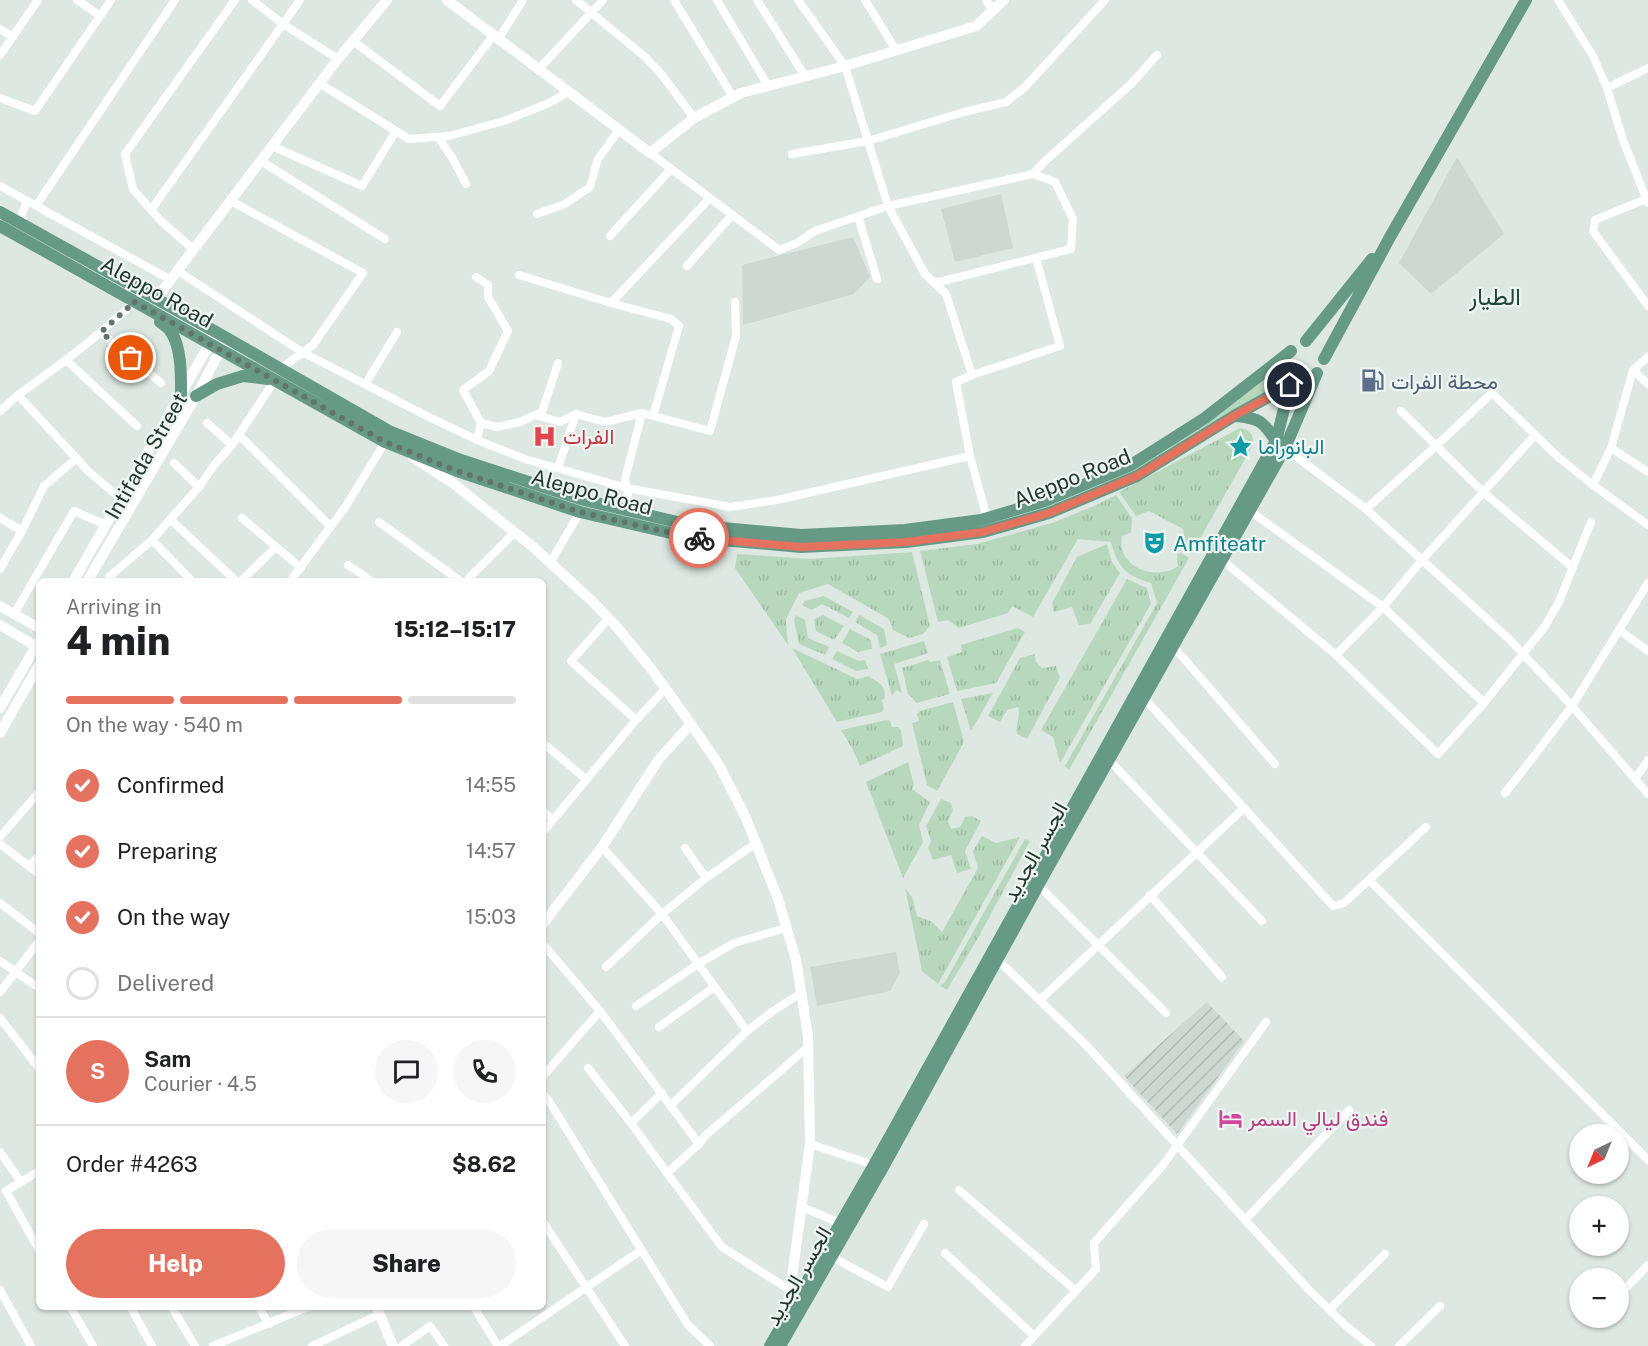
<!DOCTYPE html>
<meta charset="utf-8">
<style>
body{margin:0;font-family:"Public Sans",Vazirmatn,sans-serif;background:#f6f6f6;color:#202124;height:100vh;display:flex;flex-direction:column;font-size:22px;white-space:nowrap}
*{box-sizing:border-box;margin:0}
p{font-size:20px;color:#757577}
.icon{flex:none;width:33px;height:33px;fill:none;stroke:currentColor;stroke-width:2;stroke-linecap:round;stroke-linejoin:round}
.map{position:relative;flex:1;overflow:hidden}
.panel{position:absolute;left:36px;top:578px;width:510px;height:732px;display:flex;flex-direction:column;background:#fff;border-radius:9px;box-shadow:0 2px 4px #0004}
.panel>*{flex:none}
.needle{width:39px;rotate:223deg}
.buttons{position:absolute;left:1569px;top:1124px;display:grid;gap:12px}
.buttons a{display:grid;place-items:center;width:60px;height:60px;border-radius:50%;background:#fff;box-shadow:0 2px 4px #0004;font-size:30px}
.pin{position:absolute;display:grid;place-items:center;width:51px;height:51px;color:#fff;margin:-26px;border:3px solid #fff;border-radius:50%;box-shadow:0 2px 6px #0007}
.courier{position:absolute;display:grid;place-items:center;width:60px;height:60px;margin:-30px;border:4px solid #e5715f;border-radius:50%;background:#fff;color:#222;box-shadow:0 2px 8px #0007}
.head em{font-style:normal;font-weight:800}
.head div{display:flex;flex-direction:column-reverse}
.head{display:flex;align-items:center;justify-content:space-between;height:102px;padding:0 30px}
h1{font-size:39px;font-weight:800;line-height:45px}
.bar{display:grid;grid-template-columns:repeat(4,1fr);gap:9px 6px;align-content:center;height:72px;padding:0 30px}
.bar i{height:8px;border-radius:4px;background:#e0e0e0}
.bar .current{background:#e5715f}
.bar p{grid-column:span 4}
.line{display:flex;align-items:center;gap:15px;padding:0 30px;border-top:2px solid #e0e0e0}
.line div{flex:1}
.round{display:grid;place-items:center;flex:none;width:63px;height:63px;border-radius:32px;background:#f6f6f6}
ol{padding:0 30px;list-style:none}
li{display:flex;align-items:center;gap:18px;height:66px}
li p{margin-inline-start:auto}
li .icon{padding:6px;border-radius:50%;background:#e5715f;color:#fff;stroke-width:4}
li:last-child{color:#757577}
li i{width:33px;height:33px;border:3px solid #e0e0e0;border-radius:50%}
.cta{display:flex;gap:12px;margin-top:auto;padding:12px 30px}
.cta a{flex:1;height:69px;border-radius:36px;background:#e5715f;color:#fff;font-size:24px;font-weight:800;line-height:69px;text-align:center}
.cta a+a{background:#f6f6f6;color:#202124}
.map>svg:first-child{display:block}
.built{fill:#ccd8d1}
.industrial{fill:url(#industrial-furrows)}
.grass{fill:url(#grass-tufts)}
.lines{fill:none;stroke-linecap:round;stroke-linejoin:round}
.street{stroke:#fff;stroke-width:8}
.secondary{stroke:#fff;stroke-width:10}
.primary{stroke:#669a87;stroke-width:12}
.done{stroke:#63746d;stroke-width:6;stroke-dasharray:0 10.8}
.route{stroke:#e5715f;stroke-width:8}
.labels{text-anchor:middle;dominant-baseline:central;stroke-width:4.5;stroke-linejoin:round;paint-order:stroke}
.street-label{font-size:21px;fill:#21362e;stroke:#eef5f1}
.service-label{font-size:21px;fill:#4e5e75;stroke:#eef5f1;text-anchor:start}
.health-label{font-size:21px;fill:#be3a42;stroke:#eef5f1;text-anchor:start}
.culture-label{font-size:21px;fill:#0d838f;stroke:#eef5f1;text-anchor:start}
.hotel-label{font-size:21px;fill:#b23c85;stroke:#eef5f1;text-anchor:start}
.quarter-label{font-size:24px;fill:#1f4638;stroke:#eef5f1}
</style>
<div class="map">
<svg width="1648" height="1346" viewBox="0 0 1648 1346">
<defs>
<pattern id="industrial-furrows" width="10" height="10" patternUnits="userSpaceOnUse" patternTransform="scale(1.5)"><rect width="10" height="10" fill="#ccd8d1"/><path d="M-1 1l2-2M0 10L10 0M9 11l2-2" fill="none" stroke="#afbab4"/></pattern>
<pattern id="grass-tufts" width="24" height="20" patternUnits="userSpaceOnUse" patternTransform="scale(1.5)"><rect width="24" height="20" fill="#b8d8bd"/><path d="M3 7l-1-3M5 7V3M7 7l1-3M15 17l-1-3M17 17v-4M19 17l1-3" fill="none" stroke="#9ebaa3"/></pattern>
</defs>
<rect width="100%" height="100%" fill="#dee8e2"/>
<!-- built -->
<path class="built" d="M1457,157L1504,234L1431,294L1399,263Z
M1001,194L1013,248L955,262L941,209Z
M853,237L870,277L854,294L743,325L742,265Z
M896,952L900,973L890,991L817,1006L810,967Z"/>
<!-- industrial -->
<path class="industrial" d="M1207,1002L1244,1041L1177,1134L1124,1076Z"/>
<!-- grass -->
<path class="grass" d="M1284,363L1283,386L1149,463L1121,477L1029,515L992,526L907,538L813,544L687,533L603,514L423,456L386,437C404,444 421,453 439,459C465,469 491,476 517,485C546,494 575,505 604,513C707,540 814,546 919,533C951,530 983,526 1014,517C1051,507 1087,491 1121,475C1180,446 1231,403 1284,363Z
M1240,428C1250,430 1252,433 1254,443L1192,553L1187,551L1183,529L1149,511L1136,516L1119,492Z
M1116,495L1132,518L1131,533L1122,536C1116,567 1156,582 1178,566L1177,554L1181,553L1189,558L1069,770L1065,766L1157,603L1151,583C1126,576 1118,568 1111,542L1078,539L1033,617L1012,606L1008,613L959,628L948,620L938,622L920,551L977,544L1052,523L1094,506Z
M1107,544L1112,562L1120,573L1090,624L1079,625L1072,607L1054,612L1052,603L1077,557Z
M912,552L930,626L923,634L909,638L893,630L889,619L828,584L799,593L786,619L788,645L735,568L737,554L810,559Z
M1127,579L1147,588L1151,604L1060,763L1053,737L1041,730Z
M824,596L853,612L849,618L822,604L812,610L802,605L805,601Z
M796,615L805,620L808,638L829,647L825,655L799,644L794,620Z
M823,615L844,626L834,640L816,631L814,619Z
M859,615L884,629L887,645L880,648L877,635L855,622Z
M1018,628L1025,632L996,683L957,691L947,657L962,652L961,645Z
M850,629L871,640L872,649L858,652L842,643Z
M924,641L928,653L894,664L902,693L896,690L892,696L880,654Z
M792,648L857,679L869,676C880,684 885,684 885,698L882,700L884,709L882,712L837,722Z
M837,651L859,661L865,660L868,669L856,671L832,659Z
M1035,654L1036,662L1042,668L1056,666L1060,678L1027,739L1017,734C1015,722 1021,720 1018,707L1007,710L1000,722L988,716L1020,658Z
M928,660L930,662L940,660L950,694L916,703L912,697L908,695L902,668Z
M993,693L971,731L961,699Z
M953,702L964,742L937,791L927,785L912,723L919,721L917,714L920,711Z
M886,720L890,721L892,727H898L901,730L903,746L860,766L852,748L841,730Z
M908,762L914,785L912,789L930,802L919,825L923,842L903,878L866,782Z
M941,799L951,803L953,810L948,821L951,829L960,827L965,817L972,816L981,821L965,851L971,869L957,873L951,855L933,860L928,848L931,841L926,826Z
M982,836L996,843L1020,837L938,984L922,971L905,888L912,897L917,916L932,922L942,932L978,868L973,851Z
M1025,839L1030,841L978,938L947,990L940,986L945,982Z"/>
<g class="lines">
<!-- street -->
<path class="street" d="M77,0L100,16
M252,0L283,24L338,59
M576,0L644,56L662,75L694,118
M674,0L733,97
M717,0L768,86
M757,0L805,76
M865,0L896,50
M986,0L993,10
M1558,0L1593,56L1607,88L1623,140L1648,203
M0,29L13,37
M498,40L523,0
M353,41L440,106L493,36
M0,55L38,0
M538,70L603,0
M319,83L409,139L449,136L504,121L549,103L568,92
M1607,88L1648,68
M0,98L35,111L111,0
M438,137L453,159L466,184
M272,146L362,186L396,131
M650,153L779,250L797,243L815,231L888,206L845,66L798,0
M792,154L868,141L964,112L1006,102L1025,87L1105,0
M261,161L385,239
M0,186L171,280
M1646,199L1595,220L1593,231L1648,306
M231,201L363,273L313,345L280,369
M36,206L175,0
M151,210L300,0
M537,214L565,204L590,187L598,159L619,130
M858,216L877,279
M24,225L21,217L27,201
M610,236L671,169
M194,250L159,219L133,189L125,154L235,0
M687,266L732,215
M178,271L302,352L425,415L477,440L525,459L627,488L730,507L777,500L970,456
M519,275L611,303L671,319L679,326L653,416
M476,277L488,285V297L508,331L489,371L463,390L481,423
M935,283L1071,249L1073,219L1055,182L1033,174
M611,303L710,198
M101,332L161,383
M66,360L137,426
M1633,370L1648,384
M972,375L946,294L925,274L888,206L1033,174L1044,162L1131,84L1157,55
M366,383L397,332
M18,395C51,371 84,348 114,320C121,314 129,309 133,301
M0,411L18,395L88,471L121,499
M1401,411L1483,492L1572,567
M576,414L605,422L642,413
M536,415L560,422L576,414L558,468
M207,423L232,445
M239,435L330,526
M477,440L481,423L497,427L520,422L542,412L558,363
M1282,446L1366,509L1508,638L1572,706L1648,794
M1611,448L1648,472
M174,463L199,487
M1593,485L1611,448L1633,370L1648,357
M1366,509L1436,446L1492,393L1558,457L1593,485L1648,525
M631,511L625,479L642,413L710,431L736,336L735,302
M1250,511L1383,607L1484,703
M0,518L22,531L0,569
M242,518L301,568
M987,518L970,456L956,382L972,375L1060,346L1036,258
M170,519L235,580
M379,522L459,580
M22,531L44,486L77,458
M152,540L191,580
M1222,560L1336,655L1438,754L1484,703L1545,626L1559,602L1591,522
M550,563L580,512
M348,565L370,580
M113,580L109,577L152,540L199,487L215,464L232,445L275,380
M242,580L276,547
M291,580L346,506L385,442
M467,580L515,532
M14,614L74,511L106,525
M609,618L571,661L636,720
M1619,630L1648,651
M1173,646L1275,764
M1336,655L1383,607L1422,560L1535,435
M1144,698L1333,906L1344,903L1426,827
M543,743L586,779
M1109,760L1262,921
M1635,779L1648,760
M1505,793L1534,756L1572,706L1648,583
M543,811L553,820
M543,832L636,720L666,688
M0,837L39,792
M0,844L39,874
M602,847L662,914L747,1031
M685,848L706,878
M29,866L39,856
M1369,880L1648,1160
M1039,886L1166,1013
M1150,895L1222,977
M0,903L39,933
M543,944L600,1011L699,1144
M998,960L1086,1045L1308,1289L1345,1325L1371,1346
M0,961L39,988
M606,967L662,914L706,878L756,843
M0,992L39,941
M1041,999L1244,808
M636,1006L698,964L734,943L786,928
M0,1018L39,1068
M659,1027L714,987
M588,1068L631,1123L667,1173L722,1247L790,1290
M543,1076L600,1011
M543,1094L549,1101L688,1325L710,1346
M671,1105L747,1031L773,1011L801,993
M631,1123L662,1093
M810,1144L874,1165
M0,1152L21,1182
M39,1171L6,1191L39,1250
M667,1173L699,1144L706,1135L808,1047
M959,1190L1076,1291
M802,1207L840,1223
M1245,1220L1349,1110
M543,1222L625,1346
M945,1253L1034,1336
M832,1257L888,1287L924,1224
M1625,1289L1648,1265
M0,1290L31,1346
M70,1306L93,1346
M130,1306L152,1346
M171,1306L195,1346
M258,1306L269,1324
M473,1306L498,1346
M1329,1310L1385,1254
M213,1346L310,1306
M312,1346L380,1314
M402,1346L430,1326L444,1346
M500,1346L640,1251
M1025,1346L1096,1269L1094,1243L1163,1165L1266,1022
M1399,1346L1440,1306"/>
<!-- secondary -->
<path class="secondary" d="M447,0L650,153L694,118L741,93L845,66L976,26L1004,0
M156,299L338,59L387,0
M413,457L454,484L532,546L592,601L616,626L649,666L691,724L719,765L746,818L778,899L796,960L808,1036L810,1144L787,1314
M74,580L213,338
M88,580L196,396L227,338
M0,606L39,628
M0,625L39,648
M0,708L39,641
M0,733L39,665
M543,924L602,847L659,759L691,724
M376,1306L393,1346"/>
<!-- primary -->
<path class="primary" d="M0,212L216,332L389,431L461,460L584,500L690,525L801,535L905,530L981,520L1045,501L1131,465L1205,418L1291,351
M0,226L385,442L457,471L580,512L688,537L801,547L906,542L983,532L1049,513L1137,476L1234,416L1290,385L1309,376
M160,322C164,325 169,328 171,332C182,348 181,378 181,396
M1306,341L1372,259
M1324,359L1390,237L1526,0
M196,396L217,384L243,376L268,379
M1236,416C1259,418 1263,421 1276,441
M770,1346L874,1165L1276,441L1290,385L1292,369
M780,1346L882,1169L1046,871L1285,448L1317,373"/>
</g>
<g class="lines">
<!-- done -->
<path class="done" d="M131,358L101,332L130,306L133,301L385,442L457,471L580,512L688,537L699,538"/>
<!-- route -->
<path class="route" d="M699,538L801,547L906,542L983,532L1049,513L1137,476L1234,416L1290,385"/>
</g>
<!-- icons -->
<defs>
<symbol id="fuel-bare" viewBox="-9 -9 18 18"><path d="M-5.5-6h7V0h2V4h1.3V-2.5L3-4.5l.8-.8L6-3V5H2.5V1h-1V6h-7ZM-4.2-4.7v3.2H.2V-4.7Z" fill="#5c6f8a" stroke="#eef5f1" stroke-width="2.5" paint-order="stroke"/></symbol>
<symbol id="hospital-bare" viewBox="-9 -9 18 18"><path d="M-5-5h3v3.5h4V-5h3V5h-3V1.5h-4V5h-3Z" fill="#e0444e" stroke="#eef5f1" stroke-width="2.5" paint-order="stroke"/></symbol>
<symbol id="sight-bare" viewBox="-9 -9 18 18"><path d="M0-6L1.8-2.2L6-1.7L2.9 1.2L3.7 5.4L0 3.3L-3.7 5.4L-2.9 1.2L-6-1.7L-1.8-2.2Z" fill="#0f9aa8" stroke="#eef5f1" stroke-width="2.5" paint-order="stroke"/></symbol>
<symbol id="theatre-bare" viewBox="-9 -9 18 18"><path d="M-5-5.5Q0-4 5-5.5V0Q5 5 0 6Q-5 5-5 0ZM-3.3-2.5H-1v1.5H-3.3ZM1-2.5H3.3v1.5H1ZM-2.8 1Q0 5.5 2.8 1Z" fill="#0f9aa8" stroke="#eef5f1" stroke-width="2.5" paint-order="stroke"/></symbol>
<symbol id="hotel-bare" viewBox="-9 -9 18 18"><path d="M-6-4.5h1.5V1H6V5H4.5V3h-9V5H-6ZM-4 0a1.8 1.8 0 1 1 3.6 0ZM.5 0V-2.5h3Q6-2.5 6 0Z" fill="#d1479c" stroke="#eef5f1" stroke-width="2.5" paint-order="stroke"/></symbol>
</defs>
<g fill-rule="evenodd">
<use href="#fuel-bare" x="1356" y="364" width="33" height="33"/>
<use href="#hospital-bare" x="528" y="420" width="33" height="33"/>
<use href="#sight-bare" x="1224" y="430" width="33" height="33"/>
<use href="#theatre-bare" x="1138" y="526" width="33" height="33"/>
<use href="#hotel-bare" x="1214" y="1102" width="33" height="33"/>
</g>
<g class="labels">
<!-- street labels -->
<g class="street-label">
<text transform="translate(157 292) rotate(29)">Aleppo Road</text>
<text transform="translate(146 456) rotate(-60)">Intifada Street</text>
<text transform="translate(1072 478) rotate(-22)">Aleppo Road</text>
<text transform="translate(592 492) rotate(15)">Aleppo Road</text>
<text transform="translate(1035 852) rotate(-61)">الجسر الجديد</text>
<text transform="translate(798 1276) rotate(-60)">الجسر الجديد</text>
</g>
<!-- service labels -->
<g class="service-label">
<text x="1391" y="381">محطة الفرات</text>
</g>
<!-- health labels -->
<g class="health-label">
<text x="563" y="436">الفرات</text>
</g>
<!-- culture labels -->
<g class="culture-label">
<text x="1258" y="446">البانوراما</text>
<text x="1173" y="543">Amfiteatr</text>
</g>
<!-- hotel labels -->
<g class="hotel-label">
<text x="1248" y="1118">فندق ليالي السمر</text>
</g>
<!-- quarter labels -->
<g class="quarter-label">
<text x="1495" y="296">الطيار</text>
</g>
</g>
</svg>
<div class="buttons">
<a><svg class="needle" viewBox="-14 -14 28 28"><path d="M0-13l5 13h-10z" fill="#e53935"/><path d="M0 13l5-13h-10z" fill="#757577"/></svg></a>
<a>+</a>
<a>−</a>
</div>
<div class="pin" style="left:131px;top:358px;background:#ea580c"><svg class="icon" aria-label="bag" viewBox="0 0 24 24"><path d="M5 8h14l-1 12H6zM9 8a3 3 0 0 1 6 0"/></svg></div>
<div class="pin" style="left:1290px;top:385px;background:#1f2937"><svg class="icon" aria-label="home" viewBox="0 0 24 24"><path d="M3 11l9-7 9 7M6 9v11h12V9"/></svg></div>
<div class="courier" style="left:699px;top:538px"><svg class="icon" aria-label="bike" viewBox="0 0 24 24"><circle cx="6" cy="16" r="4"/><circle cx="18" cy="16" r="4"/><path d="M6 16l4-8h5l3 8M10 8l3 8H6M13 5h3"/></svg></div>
<section class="panel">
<div class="head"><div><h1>4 min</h1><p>Arriving in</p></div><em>15:12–15:17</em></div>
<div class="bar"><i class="current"></i><i class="current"></i><i class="current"></i><i></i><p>On the way · 540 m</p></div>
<ol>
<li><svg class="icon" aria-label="check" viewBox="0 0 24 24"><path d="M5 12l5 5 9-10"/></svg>Confirmed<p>14:55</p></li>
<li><svg class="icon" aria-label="check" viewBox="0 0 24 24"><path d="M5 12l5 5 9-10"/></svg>Preparing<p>14:57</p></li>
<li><svg class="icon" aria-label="check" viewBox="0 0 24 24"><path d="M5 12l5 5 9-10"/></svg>On the way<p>15:03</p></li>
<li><i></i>Delivered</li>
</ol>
<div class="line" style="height:108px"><b class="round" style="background:#e5715f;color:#fff">S</b><div><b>Sam</b><p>Courier · 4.5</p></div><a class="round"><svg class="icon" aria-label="chat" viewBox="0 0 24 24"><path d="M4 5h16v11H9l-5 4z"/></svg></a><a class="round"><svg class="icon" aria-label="phone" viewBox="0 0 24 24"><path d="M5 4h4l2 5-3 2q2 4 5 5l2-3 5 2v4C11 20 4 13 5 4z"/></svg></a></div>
<div class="line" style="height:78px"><div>Order #4263</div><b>$8.62</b></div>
<div class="cta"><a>Help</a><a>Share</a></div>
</section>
</div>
